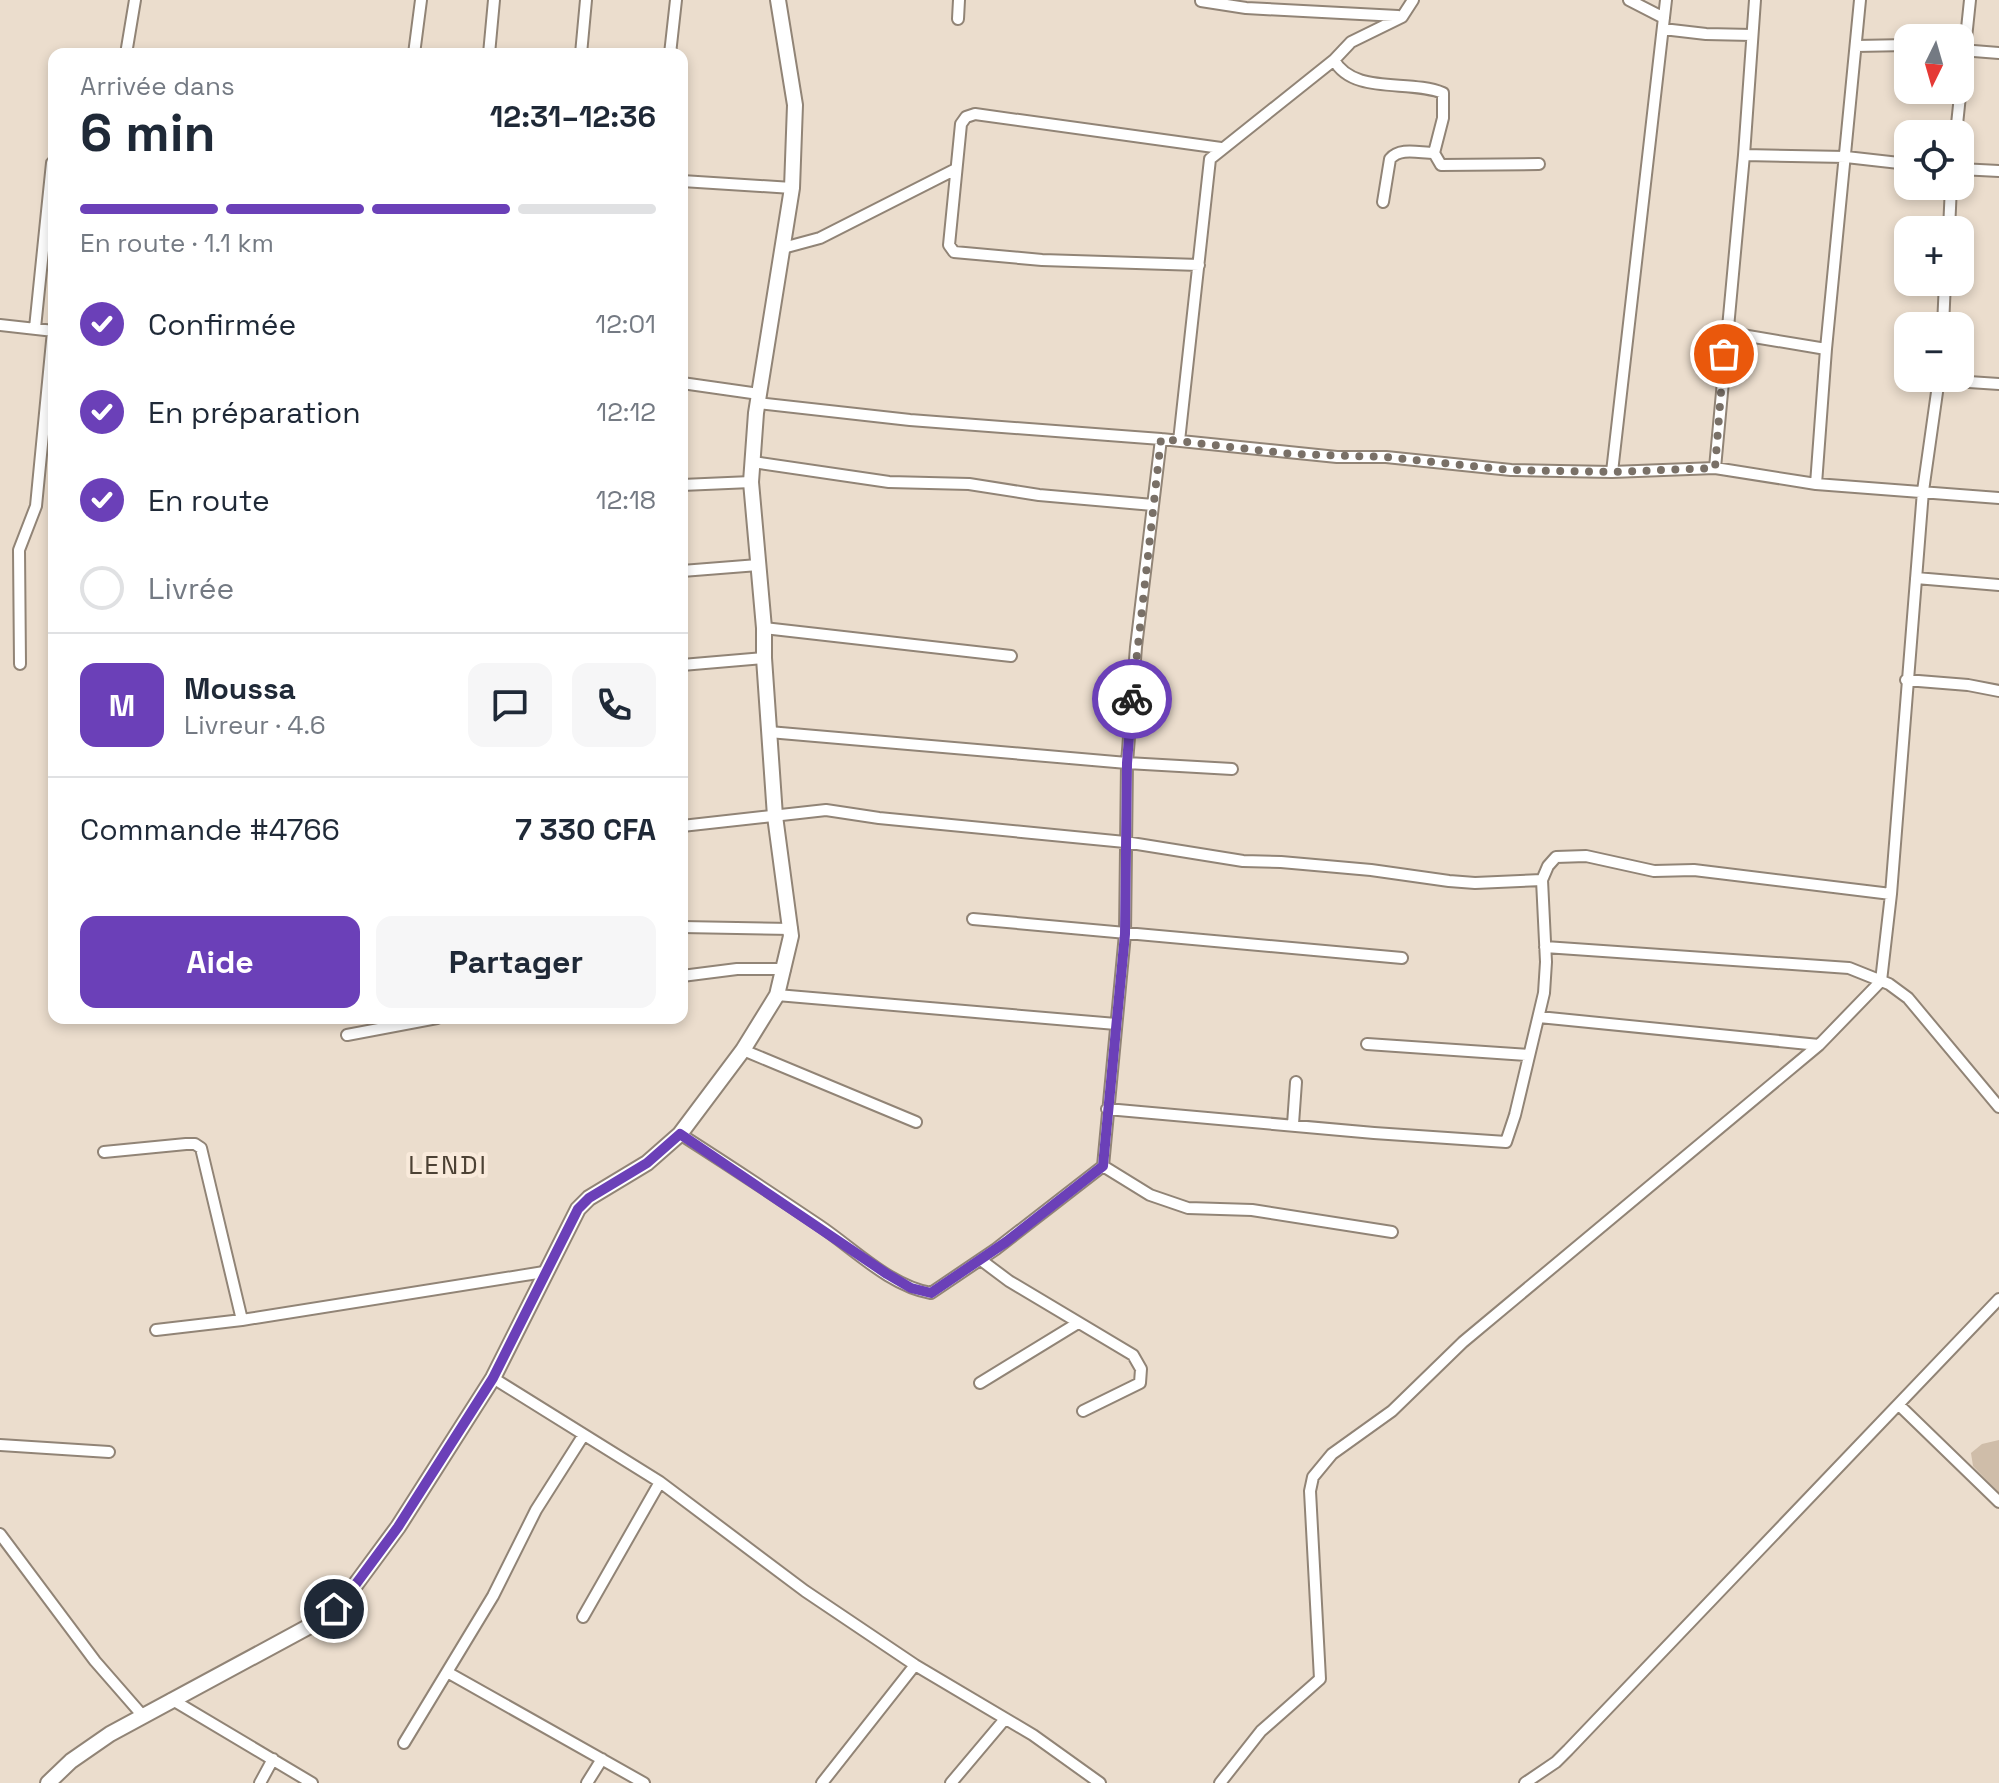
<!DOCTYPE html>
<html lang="fr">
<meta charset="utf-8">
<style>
body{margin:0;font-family:"Space Grotesk",sans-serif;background:#f6f6f7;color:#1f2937;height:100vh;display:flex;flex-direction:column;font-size:30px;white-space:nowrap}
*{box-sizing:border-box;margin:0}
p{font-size:26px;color:#747a83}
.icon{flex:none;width:44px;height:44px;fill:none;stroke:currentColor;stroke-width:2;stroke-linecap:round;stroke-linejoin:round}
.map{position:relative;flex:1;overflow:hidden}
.drawer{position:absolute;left:48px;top:48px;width:640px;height:976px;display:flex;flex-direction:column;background:#fff;border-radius:16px;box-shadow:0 4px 12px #0003}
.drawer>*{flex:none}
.needle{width:52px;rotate:185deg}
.controls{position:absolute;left:1894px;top:24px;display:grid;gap:16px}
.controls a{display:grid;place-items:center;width:80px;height:80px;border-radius:16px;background:#fff;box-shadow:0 4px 12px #0003;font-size:40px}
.pin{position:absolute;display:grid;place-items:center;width:68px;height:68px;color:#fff;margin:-34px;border:4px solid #fff;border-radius:50%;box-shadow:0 2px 8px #0007}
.courier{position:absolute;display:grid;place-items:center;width:80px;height:80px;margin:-40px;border:6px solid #6b40b8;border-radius:50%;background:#fff;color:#222;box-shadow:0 2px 10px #0007}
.head em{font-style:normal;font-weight:700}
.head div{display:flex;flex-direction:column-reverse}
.head{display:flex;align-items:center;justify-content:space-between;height:136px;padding:0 32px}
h1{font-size:52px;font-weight:700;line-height:60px}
.bar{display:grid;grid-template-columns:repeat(4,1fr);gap:12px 8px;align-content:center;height:96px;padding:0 32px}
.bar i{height:10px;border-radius:6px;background:#e0e1e3}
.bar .active{background:#6b40b8}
.bar p{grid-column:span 4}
.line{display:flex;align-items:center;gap:20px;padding:0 32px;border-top:2px solid #e0e1e3}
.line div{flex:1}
.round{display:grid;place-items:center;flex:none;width:84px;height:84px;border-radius:16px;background:#f6f6f7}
ol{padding:0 32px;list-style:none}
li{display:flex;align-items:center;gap:24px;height:88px}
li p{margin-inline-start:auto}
li .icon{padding:8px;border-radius:50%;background:#6b40b8;color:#fff;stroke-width:4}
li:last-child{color:#747a83}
li i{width:44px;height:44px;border:4px solid #e0e1e3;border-radius:50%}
.primary-button{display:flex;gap:16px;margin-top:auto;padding:16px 32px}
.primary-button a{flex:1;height:92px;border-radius:16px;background:#6b40b8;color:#fff;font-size:32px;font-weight:700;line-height:92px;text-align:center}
.primary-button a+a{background:#f6f6f7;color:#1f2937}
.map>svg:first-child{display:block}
.green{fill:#cfbda9}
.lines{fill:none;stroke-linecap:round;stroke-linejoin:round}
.street-casing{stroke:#918476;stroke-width:14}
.secondary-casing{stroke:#918476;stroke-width:18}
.street{stroke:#fff;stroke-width:10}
.secondary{stroke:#fff;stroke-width:14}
.done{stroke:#797067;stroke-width:8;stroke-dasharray:0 14.4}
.route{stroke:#6b40b8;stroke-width:10}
.labels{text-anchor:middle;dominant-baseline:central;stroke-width:8;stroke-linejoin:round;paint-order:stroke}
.quarter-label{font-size:26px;letter-spacing:2px;fill:#4c4134;stroke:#f9eadb}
</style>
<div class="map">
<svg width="1999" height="1783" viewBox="0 0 1999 1783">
<rect width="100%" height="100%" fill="#ebddcd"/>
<!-- green -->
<path class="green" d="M1999,1440V1493L1973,1466L1971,1453L1982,1444Z"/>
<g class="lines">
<defs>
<path id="street" d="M1629,0L1664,18
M1201,1L1246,8L1398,16
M958,19L959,0
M1663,29L1706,34L1752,35
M1856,46L1908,45
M1961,50L1999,53
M126,54L135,0
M414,54L421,0
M489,54L494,0
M581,54L586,0
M670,54L676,0
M1334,60C1353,95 1409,79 1443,93V118L1434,153L1441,165L1539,164
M1956,134L1970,0
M1744,155L1846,157L1908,164
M1960,169L1999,171
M682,181L792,188
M1383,202L1390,159C1400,147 1419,153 1434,153
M1949,230L1951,186
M783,248L820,238L954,170
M1199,265L1042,260L954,252L949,245L961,124L966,117L975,114L1221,148
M0,325L54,331
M1727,325L1742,335L1826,349
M1943,326L1945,282
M35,328L52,163
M1939,380L1999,384
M682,383L759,394
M758,403L910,420L1161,439L1337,457H1386L1511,470L1560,471L1612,472L1715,468L1816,484L1999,498
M1179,441L1210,159L1334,60L1351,42L1402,17L1413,0
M753,462L889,482L969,484L1039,495L1153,505
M1715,468L1744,155L1755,0
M1612,472L1666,0
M1816,484L1826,349L1860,0
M682,485L751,482
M682,571L758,565
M1916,578L1999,585
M764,628L1011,656
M20,664L19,550L36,506L53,331
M682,665L764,658
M1906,680L1968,685L1999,691
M769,732L1127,763L1232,769
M682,826L826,810L879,818L1125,842L1243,861L1281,862L1371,870L1449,881L1475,883L1542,880L1548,866L1556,857L1586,856L1654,871L1694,870L1891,894
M973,919L1402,958
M682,927L792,929
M1545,947L1849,968L1889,984L1908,998L1999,1107
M682,976L737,969H785
M777,995L1116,1024
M1539,1017L1819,1045
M347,1035L437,1018
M1367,1044L1528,1055
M743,1050L916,1122
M1107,1109L1374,1133L1506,1142L1515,1115L1544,993L1546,962L1542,880
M1293,1124L1296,1082
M680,1134C727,1164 774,1195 820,1226C854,1249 890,1286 931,1293L996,1249L1103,1166L1125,934L1127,763L1136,647L1161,439
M104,1152L186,1144H195L201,1148L242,1320
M1103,1166L1150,1195L1188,1208L1252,1210L1392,1232
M981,1260L1009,1281L1133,1355L1141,1369L1140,1383L1083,1411
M156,1330L242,1320L544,1272
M493,1378L660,1482L805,1591L915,1665L1033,1735L1100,1783
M980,1383L1078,1323
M1899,1405L1999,1502
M0,1445L109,1452
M0,1534L95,1661L143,1716
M583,1617L660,1482
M447,1672L644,1783
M171,1699L312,1783
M404,1743L493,1596L536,1510L583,1436
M260,1783L273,1759
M587,1783L602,1759
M822,1783L915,1665
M951,1783L1005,1719
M1220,1783L1261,1731L1320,1679L1310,1491L1313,1477L1332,1454L1392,1411L1463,1342L1819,1045L1881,981L1891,894L1923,491L1939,378
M1525,1783L1556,1762L1568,1750L1999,1299"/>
<path id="secondary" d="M48,1783L71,1761L110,1734L308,1627L334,1609L350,1592L398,1527L493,1378L578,1209L589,1198L647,1163L680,1134L743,1050L777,995L791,936L775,816L764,658V628L751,482L756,413L792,188L795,105L778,0"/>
</defs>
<!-- street casing -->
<use href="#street" class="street-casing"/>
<!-- secondary casing -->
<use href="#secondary" class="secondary-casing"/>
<!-- street -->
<use href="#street" class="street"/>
<!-- secondary -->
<use href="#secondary" class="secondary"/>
</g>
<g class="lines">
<!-- done -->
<path class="done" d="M1132,699L1161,439L1292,454L1386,457L1511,470L1612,472L1715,468L1724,354"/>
<!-- route -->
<path class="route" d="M334,1609L350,1592L398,1527L493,1378L578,1209L589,1198L647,1163L680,1134L887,1274L911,1288L931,1293L1006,1242L1103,1166L1125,934L1127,763L1132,699"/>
</g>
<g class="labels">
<!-- quarter labels -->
<g class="quarter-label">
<text x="448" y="1165">LENDI</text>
</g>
</g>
</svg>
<div class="controls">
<a><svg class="needle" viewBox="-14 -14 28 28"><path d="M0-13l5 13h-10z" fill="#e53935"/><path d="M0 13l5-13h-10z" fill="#747a83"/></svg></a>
<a><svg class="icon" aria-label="locate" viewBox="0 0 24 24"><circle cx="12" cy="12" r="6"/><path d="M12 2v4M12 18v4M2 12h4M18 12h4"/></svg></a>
<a>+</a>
<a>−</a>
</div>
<div class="pin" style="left:1724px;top:354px;background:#ea580c"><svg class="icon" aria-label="bag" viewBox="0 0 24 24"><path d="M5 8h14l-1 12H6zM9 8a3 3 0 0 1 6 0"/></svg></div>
<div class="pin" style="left:334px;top:1609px;background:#1f2937"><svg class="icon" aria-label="home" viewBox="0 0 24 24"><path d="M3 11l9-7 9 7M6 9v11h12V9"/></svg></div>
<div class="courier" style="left:1132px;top:699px"><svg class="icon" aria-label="bike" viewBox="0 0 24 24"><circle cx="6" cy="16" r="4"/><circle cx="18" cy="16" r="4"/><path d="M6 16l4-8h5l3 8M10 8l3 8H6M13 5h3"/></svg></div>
<section class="drawer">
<div class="head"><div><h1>6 min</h1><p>Arrivée dans</p></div><em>12:31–12:36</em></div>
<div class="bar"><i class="active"></i><i class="active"></i><i class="active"></i><i></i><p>En route · 1.1 km</p></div>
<ol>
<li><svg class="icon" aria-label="check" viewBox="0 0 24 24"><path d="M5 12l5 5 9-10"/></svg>Confirmée<p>12:01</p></li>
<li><svg class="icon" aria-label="check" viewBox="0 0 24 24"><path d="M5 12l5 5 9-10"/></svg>En préparation<p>12:12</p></li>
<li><svg class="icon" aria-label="check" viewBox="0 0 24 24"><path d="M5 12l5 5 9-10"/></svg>En route<p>12:18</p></li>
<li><i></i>Livrée</li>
</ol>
<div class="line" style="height:144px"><b class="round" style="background:#6b40b8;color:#fff">M</b><div><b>Moussa</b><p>Livreur · 4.6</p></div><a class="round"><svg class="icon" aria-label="chat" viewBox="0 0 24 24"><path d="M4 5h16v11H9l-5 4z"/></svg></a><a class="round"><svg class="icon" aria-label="phone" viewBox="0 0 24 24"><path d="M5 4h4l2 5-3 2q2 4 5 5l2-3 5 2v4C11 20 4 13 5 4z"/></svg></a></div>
<div class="line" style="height:104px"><div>Commande #4766</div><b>7 330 CFA</b></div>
<div class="primary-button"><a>Aide</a><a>Partager</a></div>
</section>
</div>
